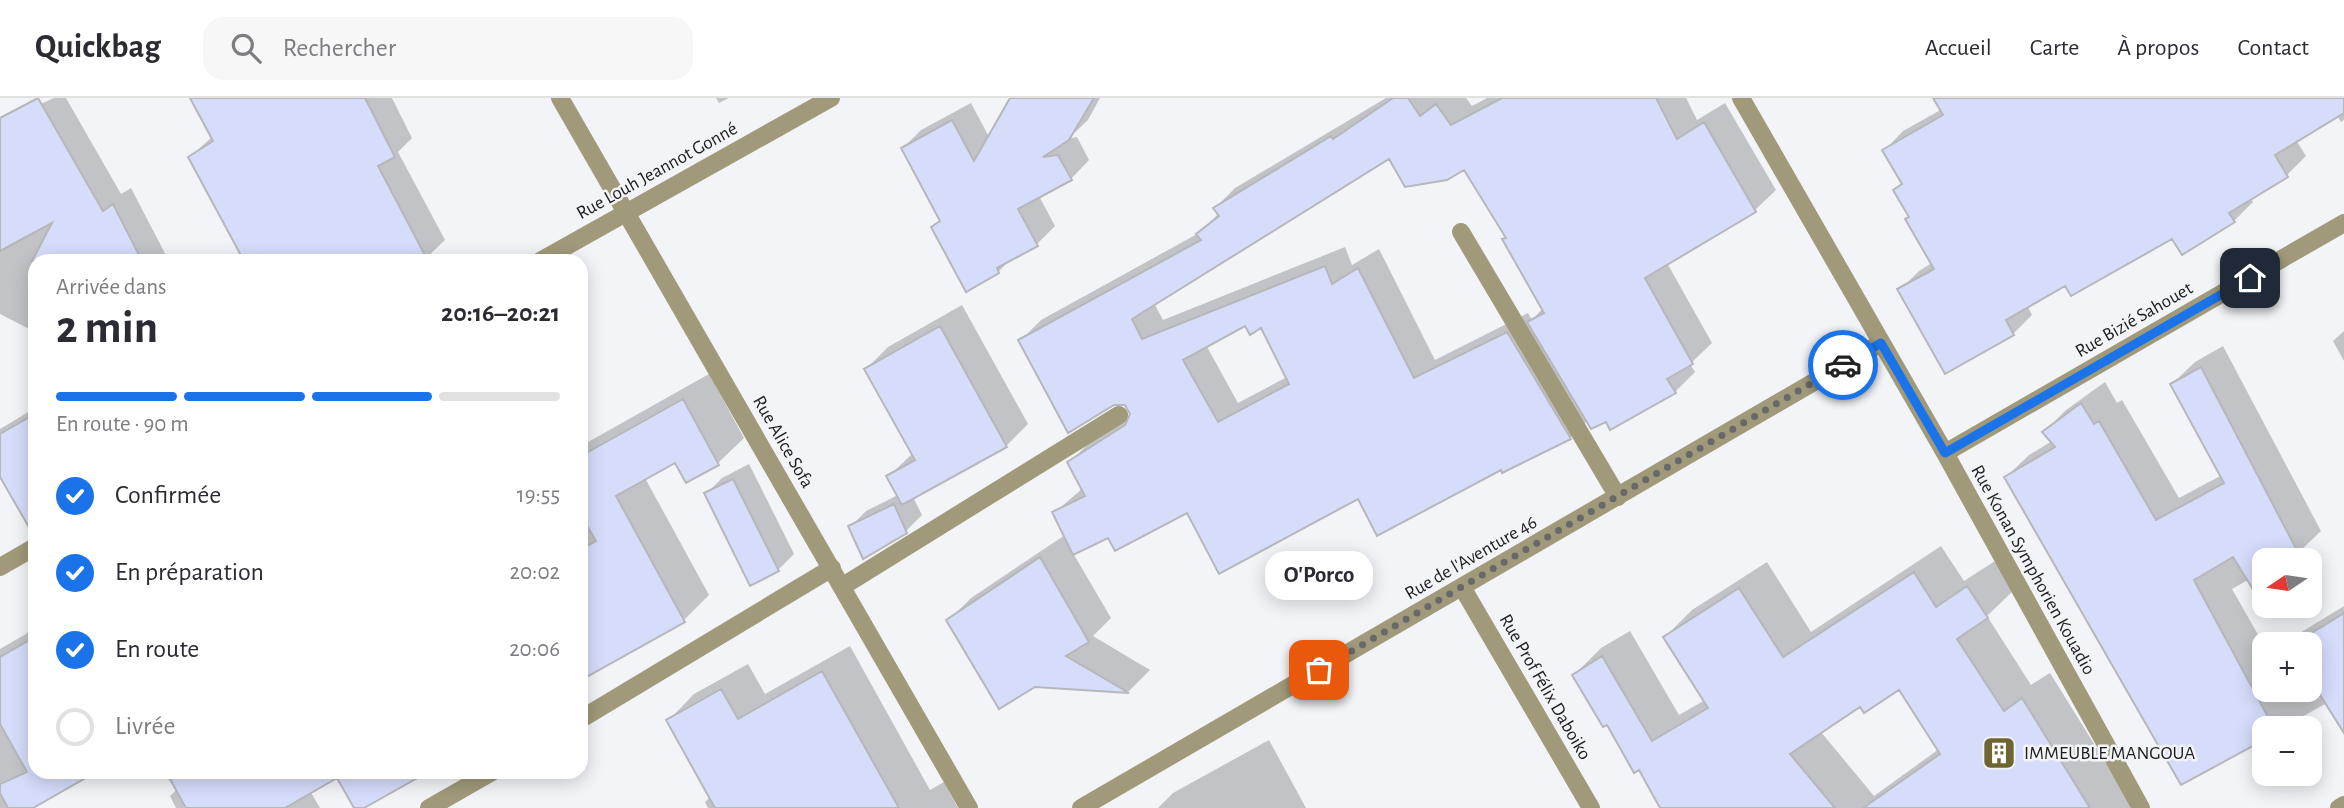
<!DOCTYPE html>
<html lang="fr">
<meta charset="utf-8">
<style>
body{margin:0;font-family:"Alegreya Sans",sans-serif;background:#f7f7f7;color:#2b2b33;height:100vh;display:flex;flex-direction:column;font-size:26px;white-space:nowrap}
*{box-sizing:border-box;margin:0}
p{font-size:23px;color:#7c7c81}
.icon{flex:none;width:38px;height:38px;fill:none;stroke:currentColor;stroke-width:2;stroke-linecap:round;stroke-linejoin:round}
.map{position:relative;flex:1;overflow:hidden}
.sheet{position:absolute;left:28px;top:156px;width:560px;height:525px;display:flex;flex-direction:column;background:#fff;border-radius:21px;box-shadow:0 4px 18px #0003}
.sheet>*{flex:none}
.needle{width:46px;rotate:257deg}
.controls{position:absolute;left:2252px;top:450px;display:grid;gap:14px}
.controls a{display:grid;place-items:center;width:70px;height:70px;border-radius:14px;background:#fff;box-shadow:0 4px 18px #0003;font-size:35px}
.pin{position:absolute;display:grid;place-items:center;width:60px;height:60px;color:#fff;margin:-30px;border-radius:14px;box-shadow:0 4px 10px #0006}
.courier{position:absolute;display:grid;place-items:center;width:70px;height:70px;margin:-35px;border:5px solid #1a73e8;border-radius:50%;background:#fff;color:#222;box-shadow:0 2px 9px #0007}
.bubble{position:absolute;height:49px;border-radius:21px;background:#fff;box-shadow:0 4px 18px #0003;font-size:23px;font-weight:600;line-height:49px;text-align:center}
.headline em{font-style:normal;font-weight:600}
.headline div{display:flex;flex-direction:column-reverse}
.headline{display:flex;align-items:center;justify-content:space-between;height:119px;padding:0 28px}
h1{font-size:46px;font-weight:600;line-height:52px}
.bar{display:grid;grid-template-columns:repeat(4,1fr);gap:10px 7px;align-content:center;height:84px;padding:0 28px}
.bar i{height:9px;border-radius:5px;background:#e1e1e2}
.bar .on{background:#1a73e8}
.bar p{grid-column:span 4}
ol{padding:0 28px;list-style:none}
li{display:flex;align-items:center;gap:21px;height:77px}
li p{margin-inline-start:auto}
li .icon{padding:7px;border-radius:50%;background:#1a73e8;color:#fff;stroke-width:4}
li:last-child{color:#7c7c81}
li i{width:38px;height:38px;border:4px solid #e1e1e2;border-radius:50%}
header{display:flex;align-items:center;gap:42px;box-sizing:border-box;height:98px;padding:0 35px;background:#fff;border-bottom:2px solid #e1e1e2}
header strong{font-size:33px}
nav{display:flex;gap:38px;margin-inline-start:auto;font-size:24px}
.search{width:490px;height:63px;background:#f7f7f7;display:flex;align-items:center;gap:18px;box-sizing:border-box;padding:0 24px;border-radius:21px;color:#7c7c81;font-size:26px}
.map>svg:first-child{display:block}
.shadow{fill:#0003;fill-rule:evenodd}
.building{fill:#d6ddfb;stroke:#b6b7ba;stroke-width:2;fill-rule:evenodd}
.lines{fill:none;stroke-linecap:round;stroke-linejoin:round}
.street{stroke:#a09a7a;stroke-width:18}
.done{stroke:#68686b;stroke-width:7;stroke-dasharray:0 12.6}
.route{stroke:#1a73e8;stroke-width:9}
.labels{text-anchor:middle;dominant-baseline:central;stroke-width:5;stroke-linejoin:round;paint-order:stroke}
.street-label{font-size:19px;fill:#1d1d1f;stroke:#f3f4f8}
.poi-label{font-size:19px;fill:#1d1d1f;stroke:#f3f4f8;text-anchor:start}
</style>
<header>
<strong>Quickbag</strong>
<div class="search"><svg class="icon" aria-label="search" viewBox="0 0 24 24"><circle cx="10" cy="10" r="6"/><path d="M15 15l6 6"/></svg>Rechercher</div>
<nav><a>Accueil</a><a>Carte</a><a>À propos</a><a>Contact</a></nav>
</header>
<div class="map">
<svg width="2344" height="710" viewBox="0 0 2344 710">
<rect width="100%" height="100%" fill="#f3f4f8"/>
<!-- shadow -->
<path class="shadow" d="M54,0H66L121,96L131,90L169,163H35V234L0,216V24Z
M192,0H392L412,40L398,54L445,142L423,163H235L244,158L190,59L213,38Z
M716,0H729L719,5Z
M1012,0H1100L1088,22L1068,41L1077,39L1089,62L1071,81L1039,98L1055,128L1037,146L1012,160L998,174L933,129L941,121L903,50L921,32L971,5L989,39Z
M1386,0H1466L1472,8L1487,0H1686L1697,22L1725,5L1776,92L1755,112L1667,165L1712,245L1690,266L1695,274L1675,294L1607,322H1588L1570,340L1502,370L1358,398L1187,412L1109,438L1073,455L1111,520L1093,538L1150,572L1129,593L1035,588L948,523L971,500L1065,437L1054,415L1083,390L1069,365L1090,344L1133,316L1126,306L1021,242L1041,222L1199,135L1219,115L1215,110L1235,90ZM1389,59L1465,69L1507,139L1543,210L1532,222L1528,215L1435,262L1379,151L1352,167L1345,149L1163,222L1154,205ZM1246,226L1262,228L1287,279L1238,305L1206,247Z
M1962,0H2344V22L2341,24L2337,17L2296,42L2306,58L2287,77L2250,100L2253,104L2234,123L2173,139L2066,186L2028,209L2032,217L2013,236L1900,192L1919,173L1932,165L1895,92L1903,84L1885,52L1903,33Z
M962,207L1028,326L1006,348L913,399L922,417L906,433L850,429L866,413L898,397L888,379L913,355L866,271L888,249Z
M2344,233V263L2333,243Z
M2223,248L2321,433L2298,455L2286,462H2264V473L2232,491L2264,547V592H2310V546H2282L2344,508V619L2327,605L2282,630H2264V640L2182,685L2006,379L2029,357L2052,343L2044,334L2066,312L2105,284L2117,305L2122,302L2179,400L2222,377L2172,286L2195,264Z
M35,258V279L28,265Z
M709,276L744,340L718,365L687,382L676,363L645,380L709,497L684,522L581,580V348Z
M35,310V422L0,375V331Z
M749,366L794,456L778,472L751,486L706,396L722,380Z
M1941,448L1964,483L1995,463L2014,492L1987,518L2031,587L2050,575L2134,710H1662L1639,669L1574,577L1601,550L1630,533L1679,617L1705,602L1665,539L1692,512L1767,464L1811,534ZM1899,590L1939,651L1874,698L1821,634L1860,607Z
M35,526V674H92L30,710H0V551L26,536Z
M850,548L930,692L944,684L958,710H708L705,704L711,698L668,623L694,596L748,566L765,596Z
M1269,642L1306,710H1158L1173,695Z
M168,674H414L401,687L360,710H356L337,678L310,693L320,710H176L170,698L177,691Z"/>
<!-- building -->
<path class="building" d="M38,0L103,113L113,106L142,163H32L52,125L0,153V20Z
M190,0H365L395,59L378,68L428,163H244L188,59L213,43Z
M1010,0H1094L1069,42L1043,59L1058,57L1072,82L1018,111L1038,148L997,170L999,175L966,194L931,129L940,123L901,50L952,22L974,63Z
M1393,0H1408L1420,18L1436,6L1451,27L1502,0H1656L1677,41L1704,24L1756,114L1645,180L1693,266L1667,281L1676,295L1610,332L1606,324L1591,331L1527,224L1544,215L1502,141L1506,140L1464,72L1447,82L1405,89L1389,61L1132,221L1142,241L1325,168L1332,186L1358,170L1414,280L1507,234L1571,341L1502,375L1501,372L1377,438L1358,401L1219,476L1187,415L1115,453L1108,440L1073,457L1052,414L1085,398L1067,364L1125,327L1130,316L1125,307H1114L1068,335L1018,242L1201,142L1196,136L1219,118L1213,110L1331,38L1333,41ZM1245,228L1250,237L1261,230L1289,286L1218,324L1183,262Z
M1933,0H2344V15L2275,57L2288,79L2229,115L2235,124L2182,157L2172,141L2071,198L2065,188L2006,222L2014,237L1945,276L1897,191L1934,171L1905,121L1909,119L1893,92L1902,86L1882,52L1943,17Z
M940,228L1007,349L902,407L886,378L915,362L864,271Z
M2201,269L2302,462H2264V509L2233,459L2194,482L2274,630H2264V642L2181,687L2004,379L2055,349L2042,334L2081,305L2094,326L2099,323L2156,422L2224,385L2170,286Z
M683,301L719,367L686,385L675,365L616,398L685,524L581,582V451L596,443L581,417V358Z
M35,316V438H34L0,379V336Z
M733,381L779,473L750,488L704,395Z
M894,406L907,435L863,461L848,428Z
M1040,459L1089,544L1066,558L1129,595L1035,589L999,611L946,522Z
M1914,474L1936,509L1967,488L1988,520L1957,541L2004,613L2022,600L2090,710H1863L1940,656L1899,592L1864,615L1860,609L1790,656L1835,710H1660L1639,672L1634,675L1607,627L1603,629L1572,577L1602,558L1652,643L1708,610L1663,539L1739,490L1783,559Z
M2344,515V635L2310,581V546H2294Z
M35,539V674H96L33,710H8L0,695V686L27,674L0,626V559Z
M822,573L899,710H715L666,622L721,591L738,621Z
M166,674H428L364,710H354L337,680L285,710H186Z"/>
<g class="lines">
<!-- street -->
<path class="street" d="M560,0L969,710
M1741,0L1945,355L2141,710
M1461,134L1618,399
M540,163L831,0
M1945,355L2344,125
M0,469L35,449
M843,488L1119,317
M1462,489L1591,710
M581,621L832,470
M429,710L492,674
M1081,710L1881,245
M2339,710L2344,707"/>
</g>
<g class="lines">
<!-- done -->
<path class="done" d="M1319,572L1843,267"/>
<!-- route -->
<path class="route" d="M1843,267L1881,245L1945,355L2250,180"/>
</g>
<!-- icons -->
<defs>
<symbol id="building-square" viewBox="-11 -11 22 22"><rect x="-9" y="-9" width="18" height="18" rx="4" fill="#6e6532" stroke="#f3f4f8"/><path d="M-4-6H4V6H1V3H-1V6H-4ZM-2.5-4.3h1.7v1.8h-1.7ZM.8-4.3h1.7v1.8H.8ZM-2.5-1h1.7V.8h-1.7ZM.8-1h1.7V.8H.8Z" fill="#fff"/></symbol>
</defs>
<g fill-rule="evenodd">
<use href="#building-square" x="1980" y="636" width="38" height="38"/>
</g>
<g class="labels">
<!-- street labels -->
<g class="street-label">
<text transform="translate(657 73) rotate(-29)">Rue Louh Jeannot Gonné</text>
<text transform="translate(2134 222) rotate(-30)">Rue Bizié Sahouet</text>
<text transform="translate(783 344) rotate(60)">Rue Alice Sofa</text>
<text transform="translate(1471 460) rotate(-30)">Rue de l'Aventure 46</text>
<text transform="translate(2033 472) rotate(61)">Rue Konan Symphorien Kouadio</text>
<text transform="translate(1545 589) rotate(60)">Rue Prof Félix Daboiko</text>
</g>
<!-- poi labels -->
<g class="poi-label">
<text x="2024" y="655">IMMEUBLE MANGOUA</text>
</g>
</g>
</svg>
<div class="controls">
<a><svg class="needle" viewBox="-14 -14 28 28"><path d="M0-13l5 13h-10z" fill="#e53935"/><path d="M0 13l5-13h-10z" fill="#7c7c81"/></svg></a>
<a>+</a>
<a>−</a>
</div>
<div class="pin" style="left:1319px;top:572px;background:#ea580c"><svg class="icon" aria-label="bag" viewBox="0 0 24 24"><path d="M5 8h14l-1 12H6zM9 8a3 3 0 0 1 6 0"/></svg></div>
<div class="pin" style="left:2250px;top:180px;background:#1f2937"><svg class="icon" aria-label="home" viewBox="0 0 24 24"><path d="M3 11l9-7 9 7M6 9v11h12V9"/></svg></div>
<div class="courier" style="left:1843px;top:267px"><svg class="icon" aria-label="car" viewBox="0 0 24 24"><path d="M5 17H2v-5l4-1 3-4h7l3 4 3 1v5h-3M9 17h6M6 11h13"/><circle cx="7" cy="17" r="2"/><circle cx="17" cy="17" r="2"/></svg></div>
<div class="bubble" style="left:1265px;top:453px;width:108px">O'Porco</div>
<section class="sheet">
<div class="headline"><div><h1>2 min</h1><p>Arrivée dans</p></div><em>20:16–20:21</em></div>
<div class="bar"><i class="on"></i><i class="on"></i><i class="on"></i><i></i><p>En route · 90 m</p></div>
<ol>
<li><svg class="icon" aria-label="check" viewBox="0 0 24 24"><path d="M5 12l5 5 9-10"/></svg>Confirmée<p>19:55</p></li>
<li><svg class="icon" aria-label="check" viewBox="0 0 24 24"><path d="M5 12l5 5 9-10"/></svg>En préparation<p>20:02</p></li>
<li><svg class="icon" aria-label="check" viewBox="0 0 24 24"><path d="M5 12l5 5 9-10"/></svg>En route<p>20:06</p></li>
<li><i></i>Livrée</li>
</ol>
</section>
</div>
